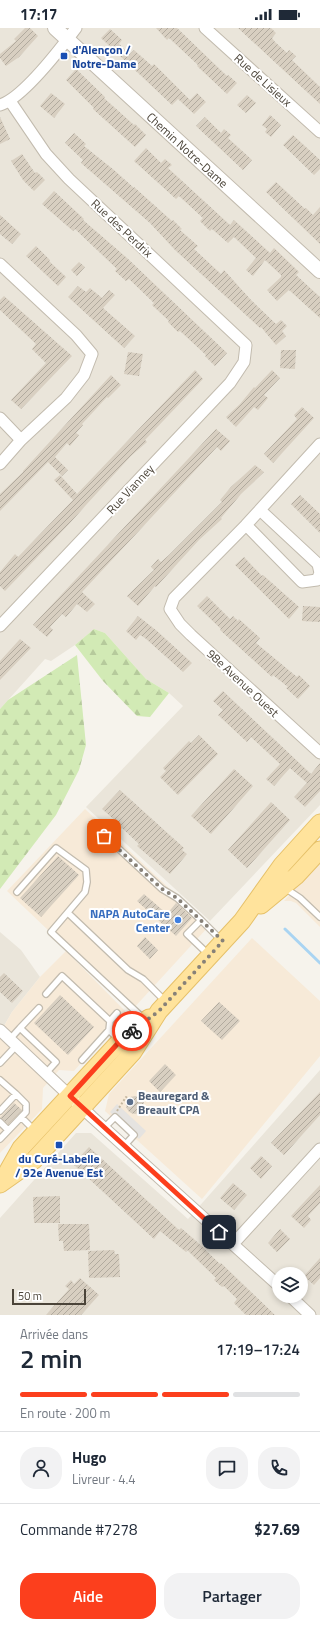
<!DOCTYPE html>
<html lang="fr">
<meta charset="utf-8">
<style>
body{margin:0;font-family:"Titillium Web",sans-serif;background:#f2f2f3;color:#1f2937;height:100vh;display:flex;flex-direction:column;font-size:15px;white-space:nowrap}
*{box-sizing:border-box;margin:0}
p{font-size:13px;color:#747a83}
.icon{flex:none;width:22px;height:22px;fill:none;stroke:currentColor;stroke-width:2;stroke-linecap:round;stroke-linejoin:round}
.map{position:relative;height:1287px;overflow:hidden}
.details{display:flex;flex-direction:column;background:#fff;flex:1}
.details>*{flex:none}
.buttons{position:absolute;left:272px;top:1239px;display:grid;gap:8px}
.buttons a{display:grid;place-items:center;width:36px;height:36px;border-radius:50%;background:#fff;box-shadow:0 2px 6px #0003;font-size:20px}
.scale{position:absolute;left:12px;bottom:10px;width:74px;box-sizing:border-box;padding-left:4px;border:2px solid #4b4439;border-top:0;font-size:11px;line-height:14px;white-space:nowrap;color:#4b4439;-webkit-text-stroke:3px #fff;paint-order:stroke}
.pin{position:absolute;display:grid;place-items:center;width:34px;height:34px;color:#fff;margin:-17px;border-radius:8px;box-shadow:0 2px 6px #0006}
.courier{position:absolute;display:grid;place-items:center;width:40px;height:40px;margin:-20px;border:3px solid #fc3f1d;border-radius:50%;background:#fff;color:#222;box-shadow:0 1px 5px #0007}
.headline em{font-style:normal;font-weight:600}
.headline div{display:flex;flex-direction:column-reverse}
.headline{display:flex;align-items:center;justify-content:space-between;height:68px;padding:0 20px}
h1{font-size:26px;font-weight:600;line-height:30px}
.bar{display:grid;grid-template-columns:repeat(4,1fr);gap:6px 4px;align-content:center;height:48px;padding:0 20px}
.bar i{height:5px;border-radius:3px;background:#e0e1e3}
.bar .active{background:#fc3f1d}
.bar p{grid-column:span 4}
.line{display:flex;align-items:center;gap:10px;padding:0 20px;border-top:1px solid #e0e1e3}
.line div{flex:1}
.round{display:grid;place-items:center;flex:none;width:42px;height:42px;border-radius:16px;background:#f2f2f3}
.button{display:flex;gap:8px;margin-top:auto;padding:8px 20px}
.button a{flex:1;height:46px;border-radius:16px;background:#fc3f1d;color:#fff;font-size:16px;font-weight:600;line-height:46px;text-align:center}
.button a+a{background:#f2f2f3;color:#1f2937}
.status{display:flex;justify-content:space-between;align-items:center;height:28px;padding:0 20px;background:#fff;direction:ltr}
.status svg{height:11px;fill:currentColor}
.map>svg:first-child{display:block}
.residential{fill:#eae5da;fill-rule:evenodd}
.commercial{fill:#f7ead8}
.forest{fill:url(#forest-firs)}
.parking{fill:#e5e3e0}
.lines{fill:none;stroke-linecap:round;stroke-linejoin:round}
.stream{stroke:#a9d4f2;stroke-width:3}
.building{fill:url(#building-hatch)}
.service-casing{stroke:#c2bbae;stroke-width:8}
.minor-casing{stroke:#c2bbae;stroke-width:13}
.tertiary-casing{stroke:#c2bbae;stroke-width:16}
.primary-casing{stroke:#e6c16a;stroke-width:19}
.path{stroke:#c4b79f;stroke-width:2;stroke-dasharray:2 2;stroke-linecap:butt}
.service{stroke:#fff;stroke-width:5.5}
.minor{stroke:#fff;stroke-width:11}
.tertiary{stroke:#fff;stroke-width:14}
.primary{stroke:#ffe39c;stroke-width:17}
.done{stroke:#878178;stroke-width:4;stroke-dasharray:0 7.2}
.route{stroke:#fc3f1d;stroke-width:5}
.transit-dot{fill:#1a4fb4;stroke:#fff;stroke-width:1.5}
.shop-dot{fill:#3f7fe0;stroke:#fff;stroke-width:1.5}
.service-dot{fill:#5c6f8a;stroke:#fff;stroke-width:1.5}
.labels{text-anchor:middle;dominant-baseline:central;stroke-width:4;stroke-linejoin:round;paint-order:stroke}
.transit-label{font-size:12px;font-weight:bold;fill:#164399;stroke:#fff;text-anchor:start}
.street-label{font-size:12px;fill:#4b4439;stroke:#fff}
.shop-label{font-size:12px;font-weight:bold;fill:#366cbe;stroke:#fff;text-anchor:end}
.service-label{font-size:12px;font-weight:bold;fill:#4e5e75;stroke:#fff;text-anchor:start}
</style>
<div class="status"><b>17:17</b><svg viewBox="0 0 49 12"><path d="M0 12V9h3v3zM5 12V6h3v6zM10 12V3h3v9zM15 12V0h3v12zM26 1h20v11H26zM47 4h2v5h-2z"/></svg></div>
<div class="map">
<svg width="320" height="1287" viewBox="0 0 320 1287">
<defs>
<pattern id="forest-firs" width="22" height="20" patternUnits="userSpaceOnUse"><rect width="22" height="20" fill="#d2eab5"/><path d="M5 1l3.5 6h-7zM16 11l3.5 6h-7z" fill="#b6ca9c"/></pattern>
<pattern id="building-hatch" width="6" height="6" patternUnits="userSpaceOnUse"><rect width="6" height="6" fill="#d8cfc1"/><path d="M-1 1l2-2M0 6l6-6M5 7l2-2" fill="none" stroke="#b1aa9e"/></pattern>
</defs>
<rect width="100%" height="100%" fill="#f6f3ec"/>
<!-- residential -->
<path class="residential" d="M0,0H320V777L210,893L86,779L183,678L169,665L146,651L105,605L94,601L75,617L51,633L45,631L0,681Z
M0,904L21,922L40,949L12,984L0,1005Z
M320,1042V1287H0V1190L76,1105H91L188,1191ZM279,1246H301V1268H279Z"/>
<!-- commercial -->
<path class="commercial" d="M85,781L209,898L132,982L7,863Z
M320,834V899L296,875L291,873H284Z
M252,910L320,973V1028L202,1171L105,1083L109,1066Z
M66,923L126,984L74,1043L59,1042L43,1060L42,1081L0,1125V1005L12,984L40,949Z"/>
<!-- forest -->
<path class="forest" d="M94,601L105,605L146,651L169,665L150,689L137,688L103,653L75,617Z
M77,627L86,717L79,742L56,787L0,861V681L8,672Z"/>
<!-- parking -->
<path class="parking" d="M117,1076L146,1103L139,1111L110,1084Z"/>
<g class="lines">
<!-- stream -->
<path class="stream" d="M285,901L320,935"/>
</g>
<!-- building -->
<path class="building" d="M25,0H30L38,8L19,29L6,38L0,30V26L16,13L14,11Z
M156,0H177L227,48L228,47L237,55L227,66L197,38L198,37L169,10L167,12Z
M238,0H271L276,5L272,10L275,14L287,25L289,22L296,28L292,32L320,59V76Z
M110,1L122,12L119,16L130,26L134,22L152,38L154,36L190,72L197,65L206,74L194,86L178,71L172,77L101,10Z
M76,41L105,69L104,70L134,97L135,96L146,107L135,119L93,81L94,80L66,52Z
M51,65L65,76L54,90L40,78Z
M247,67L256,75L246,85L237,77Z
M270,87L281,97L271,109L265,104L267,101L262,97Z
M0,89L10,111L0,116Z
M205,89L221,105L224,101L231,107L228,110L252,132L243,142L196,98Z
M74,105L86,116L84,118L114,142L134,160V159L172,193L173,192L182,201L180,202L198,218L194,221L221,246L224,242L251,272L276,296L281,292L287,298L282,303L286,308L276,317L261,299L260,300L175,222L150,195L81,135L83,132L65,115Z
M293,107L320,132V141L314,147L283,117Z
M146,120L161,135L165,131L172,137L168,140L230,197L234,192L270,225L274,220L299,244L296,247L320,269V290L289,262L277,273L267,262L281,249V247L265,232L253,248L246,242L256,230L234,209L228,215L212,201L210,203L200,193L203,190L179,168L176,171L134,133Z
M22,126L35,145L37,144L45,152L34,163L23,152L11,133Z
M276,154L305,181L306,180L313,187L320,179V216L266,164Z
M54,163L84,191L83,192L127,230L227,325L215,338L205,328L206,327L180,303L178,304L168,294L169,293L152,277L154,275L129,251L126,253L115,243L117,241L75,201L73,203L42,176Z
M0,187L21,206L12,216L0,206Z
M36,218L50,232L49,233L66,249L58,258L26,228Z
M79,234L85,239L77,248L71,242Z
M78,258L86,264L90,260L102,270L109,262L115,267L103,280L135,308L124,320L68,269Z
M4,268L72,328L21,381L11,372L46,335L32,321L36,316L0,282V272Z
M281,322H296L295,341L280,340Z
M128,324L143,326L139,348L124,346Z
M195,342L203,351L145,412L147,414L131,428L86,477L70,495L5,563L0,558V544L15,526L18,529L73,472L54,452L60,447L77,466Z
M272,342L280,350L264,367L268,370L258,382L254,379L236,399L226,389L240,376L254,359L255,360Z
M111,347L121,357L108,370L107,369L82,396L83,397L76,405L79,407L70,418L67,415L55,429L68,442L62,448L48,434L0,483V466L23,444V443Z
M302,379L314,390L273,435L264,426L297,391L294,387Z
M216,401L230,413L221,423L217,419L82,564L95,576L87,584L77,576L66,589L62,586L50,599L53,602L47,609L33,597Z
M255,437L264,444L241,466L221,490L222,491L199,512L156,559L155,558L138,578L127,568L154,542L151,539L158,531L161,534L169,527L222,474L220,472L231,459Z
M300,467L320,486V505L291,476Z
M244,529L262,548L263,547L299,579L289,591L235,537Z
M207,568L230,591L233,588L238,593L239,591L260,610L256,615L297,649L299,647L310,658L298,671L286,660L288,659L273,647L272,649L220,602L221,601L197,578Z
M303,578L320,579V594L302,593Z
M138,588L157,603L192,635L183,644L145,610L140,607L136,612L126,603Z
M20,611L31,620L0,652V633Z
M223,663L311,746L320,735V763L305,779L294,769L307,755L290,740L274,758L266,751L280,736L251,709L247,714L218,687L223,682L213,673Z
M199,707L218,726L178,767L160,749L166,743L163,740L189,713L191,715Z
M234,741L253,758L211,806L191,788Z
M120,762L184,820L182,822L187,826L170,846L137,818L139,816L122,800L120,802L115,796L117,794L102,781Z
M271,774L290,792L247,840L228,822Z
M58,828L79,847L41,889L20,870Z
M144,866L167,886L176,875L192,890L176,908L137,873Z
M145,909L158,922L150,931L137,918Z
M4,945L23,963L12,975L0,964V949Z
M60,967L94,999L68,1027L34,995Z
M219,974L240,993L222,1012L201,993Z
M165,1036L176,1047L160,1064L149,1053Z
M320,1064V1087L284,1127L271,1115Z
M126 1077a9 9 0 1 1 18 0a9 9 0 1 1-18 0Z
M14,1075L22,1082L8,1096L0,1090Z
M89,1119L179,1202L181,1200L195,1212L220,1236L221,1235L275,1287H246L234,1275L237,1271L224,1258L222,1259L214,1252L216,1250L187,1222L186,1224L160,1203L154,1211L73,1136Z
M261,1128L272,1138L261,1151L250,1140Z
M233,1155L247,1167L234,1182L220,1170Z
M320,1157V1175L308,1188L311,1192L304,1200L291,1188Z
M60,1168V1195H34L33,1169Z
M58,1196H89L90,1222L64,1223L63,1213H59Z
M280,1201L290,1211L277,1224L268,1215Z
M114,1222L115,1226H119L120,1249L89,1250L88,1223Z
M320,1230V1250L314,1257L304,1248Z
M80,1250L99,1267L81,1287H46L69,1261L65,1258L71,1252L74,1256Z"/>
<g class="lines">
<defs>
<path id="service" d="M105,808L162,861L177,870L201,892
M285,860L300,870L320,889
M17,864L56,820L86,842L87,854L85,864L51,904L144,991
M68,885L128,942L143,951L165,973
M208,926L187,906L201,892L222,913
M46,966L62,948L110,993
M20,1000L39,980
M109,1002L110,993L117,985
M10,1011L20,1000L56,1034L46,1045
M82,1032L109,1002L118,1011
M0,1035L17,1017
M0,1052L16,1066L0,1083
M21,1089L35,1103
M0,1094L8,1102
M104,1100L115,1089L134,1107L124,1118
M0,1111L26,1084V1076L16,1066"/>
<path id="minor" d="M205,0L320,104
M0,77C23,70 61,20 76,0
M0,236L76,307L92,326L84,347L66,370L21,412L0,436
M0,390L21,412
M320,416L246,497L174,570L170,581L180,596L191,607L320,725
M246,497L302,554L317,552L320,545L318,536L260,482
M0,598L230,355L244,334L246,317L69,151L46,126L10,73
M0,1002L92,1089L279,1258
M233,1216L320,1121
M290,1268L310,1287"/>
<g id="tertiary">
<path id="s1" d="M55,0L320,243"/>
</g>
<path id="primary" d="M261,877L296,848L320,822
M4,1150L21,1120L120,1013L149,990
M0,1156L34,1132L133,1024L159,983L242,893L282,837L320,795"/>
</defs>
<!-- service casing -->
<use href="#service" class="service-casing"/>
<!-- minor casing -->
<use href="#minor" class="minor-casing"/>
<!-- tertiary casing -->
<use href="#tertiary" class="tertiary-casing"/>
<!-- primary casing -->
<use href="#primary" class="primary-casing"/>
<!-- path -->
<path class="path" d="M117,1083L126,1069L129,1071"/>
<!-- service -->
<use href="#service" class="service"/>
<!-- minor -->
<use href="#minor" class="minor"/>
<!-- tertiary -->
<use href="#tertiary" class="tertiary"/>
<!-- primary -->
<use href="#primary" class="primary"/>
</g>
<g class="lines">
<!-- done -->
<path class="done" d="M104,808L162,861L177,870L223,913L159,983L132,1003"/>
<!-- route -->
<path class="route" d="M132,1003L120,1013L70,1068L219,1204"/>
</g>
<!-- markers -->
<g class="transit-dot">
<rect x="60" y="24" width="8" height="8" rx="2"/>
<rect x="55" y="1113" width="8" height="8" rx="2"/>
</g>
<circle class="shop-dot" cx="178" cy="892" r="4"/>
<circle class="service-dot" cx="130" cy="1074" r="4"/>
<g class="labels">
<!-- transit labels -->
<g class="transit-label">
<text x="72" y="21">d'Alençon /<tspan x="72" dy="14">Notre-Dame</tspan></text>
<text x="59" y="1130" text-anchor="middle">du Curé-Labelle<tspan x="59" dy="14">/ 92e Avenue Est</tspan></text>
</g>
<!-- street labels -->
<g class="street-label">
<text transform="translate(263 52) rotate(42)">Rue de Lisieux</text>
<text stroke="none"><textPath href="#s1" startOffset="180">Chemin Notre-Dame</textPath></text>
<text transform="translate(122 200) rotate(43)">Rue des Perdrix</text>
<text transform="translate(130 461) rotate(-47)">Rue Vianney</text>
<text transform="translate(243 655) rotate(43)">98e Avenue Ouest</text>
</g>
<!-- shop labels -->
<g class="shop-label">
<text x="170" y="885">NAPA AutoCare<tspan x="170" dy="14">Center</tspan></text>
</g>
<!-- service labels -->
<g class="service-label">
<text x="138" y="1067">Beauregard &amp;<tspan x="138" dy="14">Breault CPA</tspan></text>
</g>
</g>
</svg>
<div class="buttons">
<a><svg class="icon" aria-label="layers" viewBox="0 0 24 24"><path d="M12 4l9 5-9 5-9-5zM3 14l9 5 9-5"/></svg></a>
</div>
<div class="scale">50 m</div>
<div class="pin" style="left:104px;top:808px;background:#ea580c"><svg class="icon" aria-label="bag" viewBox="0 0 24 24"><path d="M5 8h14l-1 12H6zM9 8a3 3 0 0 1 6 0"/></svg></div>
<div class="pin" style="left:219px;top:1204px;background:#1f2937"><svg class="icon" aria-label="home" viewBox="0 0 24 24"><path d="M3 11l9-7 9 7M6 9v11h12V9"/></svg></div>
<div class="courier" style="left:132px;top:1003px"><svg class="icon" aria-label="bike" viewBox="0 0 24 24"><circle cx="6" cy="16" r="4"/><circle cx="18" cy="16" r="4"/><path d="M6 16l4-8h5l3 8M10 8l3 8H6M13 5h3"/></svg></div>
</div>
<section class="details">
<div class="headline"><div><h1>2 min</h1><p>Arrivée dans</p></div><em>17:19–17:24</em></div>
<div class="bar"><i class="active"></i><i class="active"></i><i class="active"></i><i></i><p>En route · 200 m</p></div>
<div class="line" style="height:72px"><a class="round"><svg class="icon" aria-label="person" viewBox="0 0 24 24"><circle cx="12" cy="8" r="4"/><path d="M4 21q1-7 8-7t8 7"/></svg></a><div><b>Hugo</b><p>Livreur · 4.4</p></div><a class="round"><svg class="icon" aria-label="chat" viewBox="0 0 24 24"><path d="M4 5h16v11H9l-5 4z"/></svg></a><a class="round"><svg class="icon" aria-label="phone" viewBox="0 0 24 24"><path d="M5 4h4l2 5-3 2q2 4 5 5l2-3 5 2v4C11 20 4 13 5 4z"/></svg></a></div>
<div class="line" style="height:52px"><div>Commande #7278</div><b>$27.69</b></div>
<div class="button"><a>Aide</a><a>Partager</a></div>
</section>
